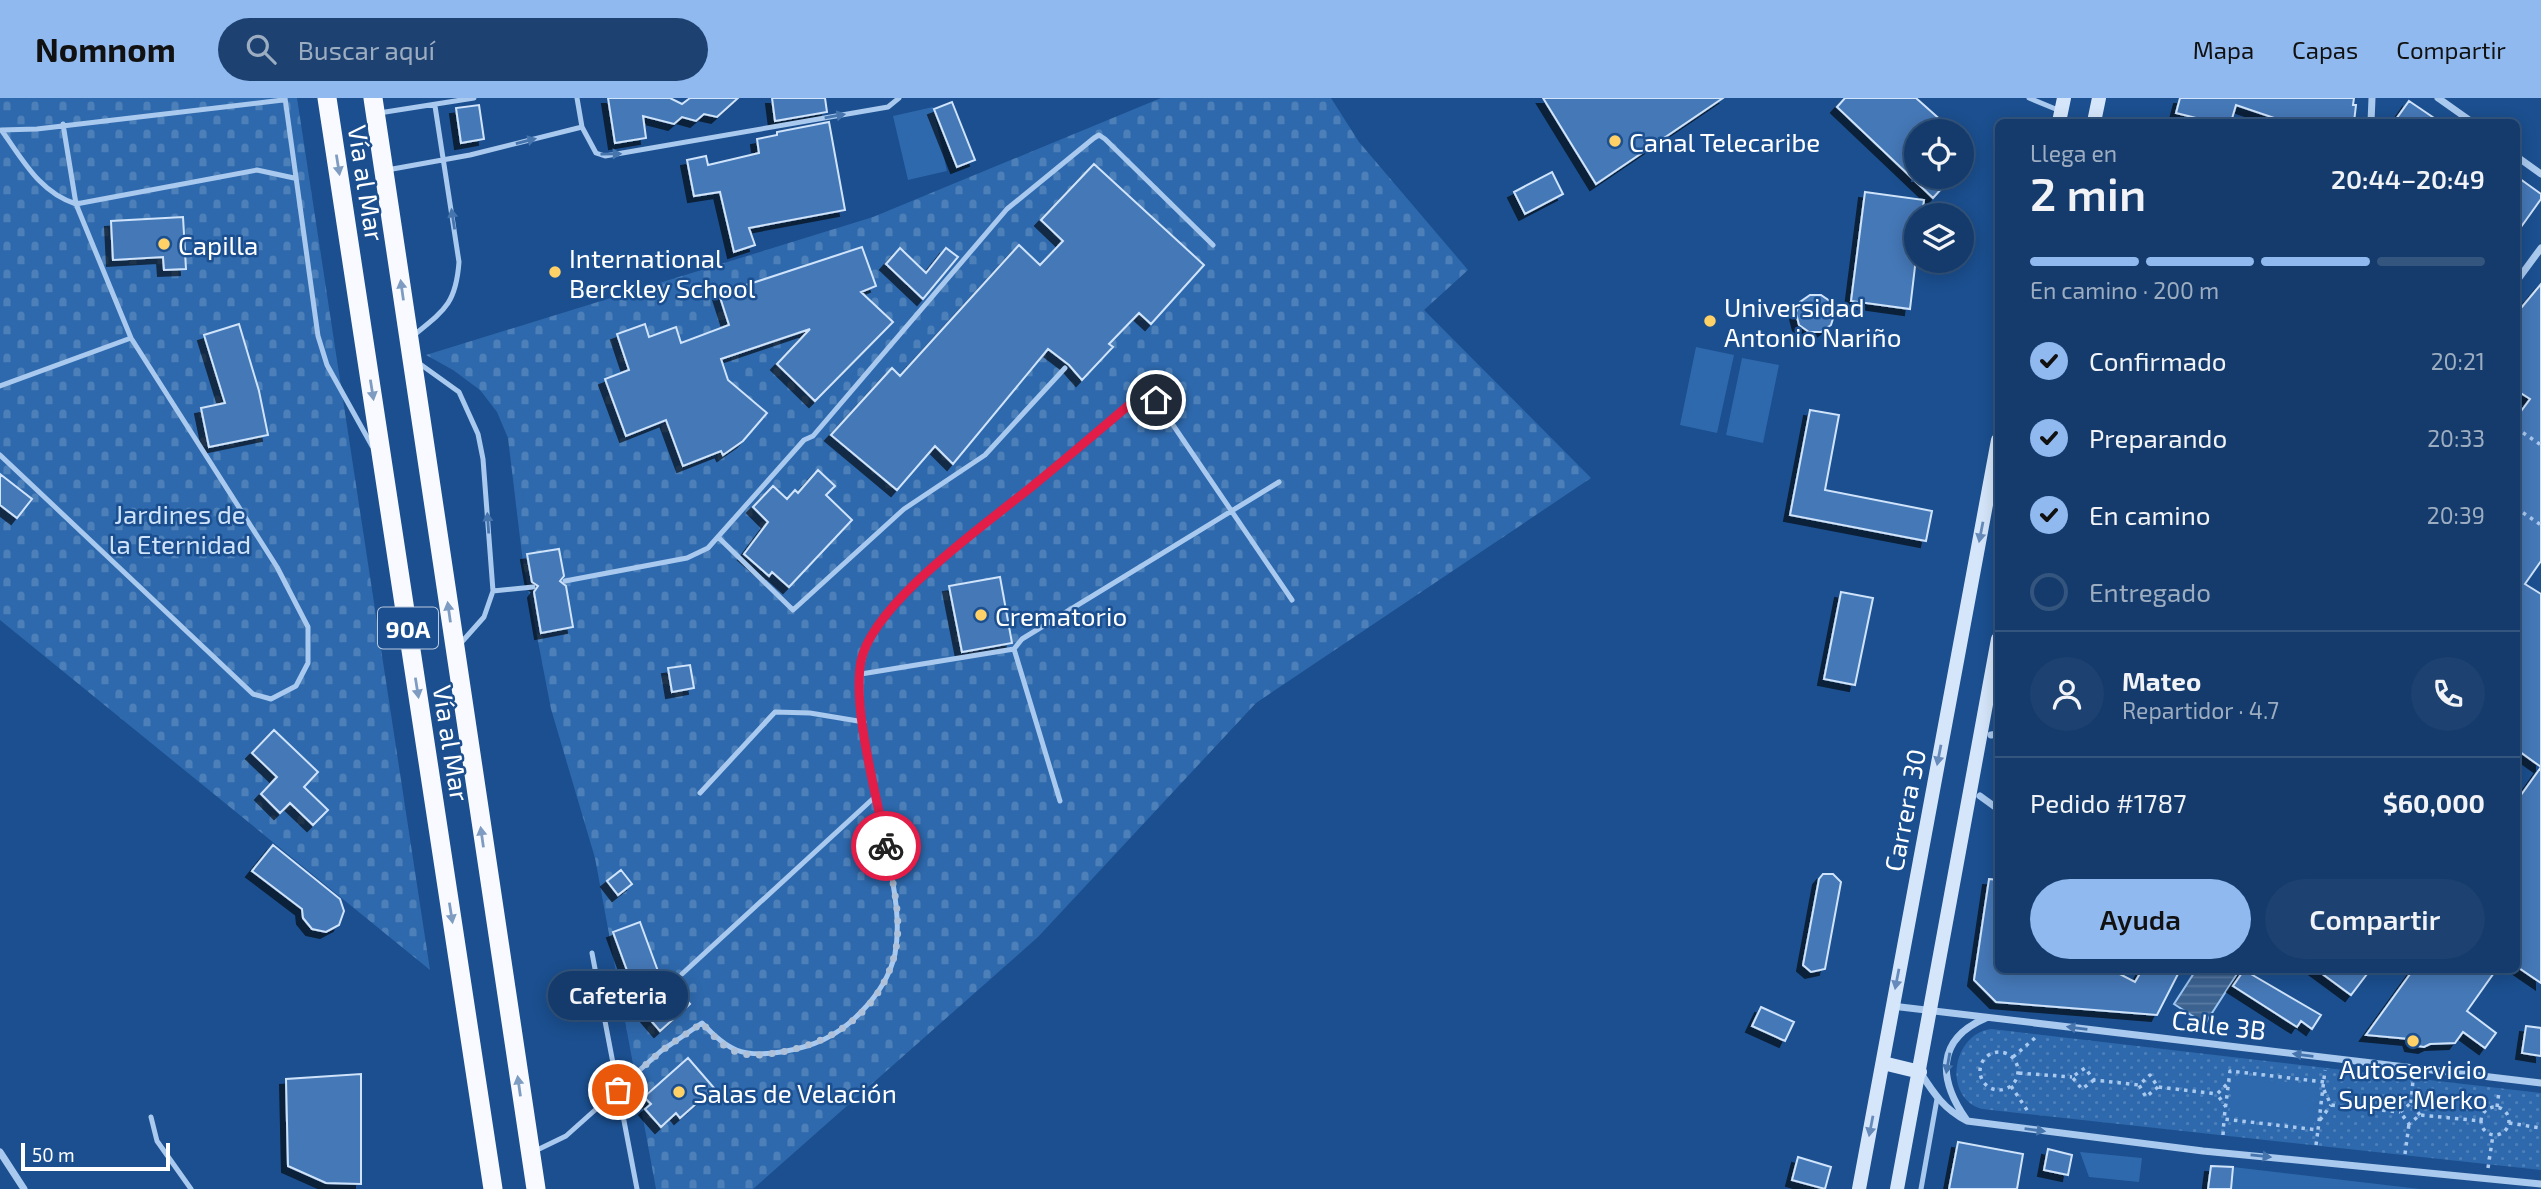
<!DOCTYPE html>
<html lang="es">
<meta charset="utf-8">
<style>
body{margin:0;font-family:"Exo 2",sans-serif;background:#1d4271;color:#f1f3f6;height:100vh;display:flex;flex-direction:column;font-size:26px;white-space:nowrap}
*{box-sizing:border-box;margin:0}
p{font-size:23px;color:#9dadc1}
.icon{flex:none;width:38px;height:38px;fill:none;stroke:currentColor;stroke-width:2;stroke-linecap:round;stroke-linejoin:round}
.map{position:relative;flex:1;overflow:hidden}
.details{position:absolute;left:1995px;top:21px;width:525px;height:854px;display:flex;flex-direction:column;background:#143b6b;border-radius:10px;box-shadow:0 4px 18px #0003,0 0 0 2px #33557e}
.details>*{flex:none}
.controls{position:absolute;left:1904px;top:21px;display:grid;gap:14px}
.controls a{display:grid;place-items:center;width:70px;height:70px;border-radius:50%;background:#143b6b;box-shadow:0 4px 18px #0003,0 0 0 2px #33557e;font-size:35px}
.scale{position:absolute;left:21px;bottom:18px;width:149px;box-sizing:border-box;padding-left:7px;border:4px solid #fff;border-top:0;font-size:19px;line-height:24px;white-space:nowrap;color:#fff;-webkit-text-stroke:5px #1b4f8f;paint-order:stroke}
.pin{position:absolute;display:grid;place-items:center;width:60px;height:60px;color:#fff;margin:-30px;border:4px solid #fff;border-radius:50%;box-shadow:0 2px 7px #0007}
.courier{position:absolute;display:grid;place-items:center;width:70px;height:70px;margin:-35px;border:5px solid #e11d48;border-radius:50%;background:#fff;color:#222;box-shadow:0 2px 9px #0007}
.bubble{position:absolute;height:49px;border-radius:24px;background:#143b6b;box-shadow:0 4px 18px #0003,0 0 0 2px #33557e;font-size:23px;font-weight:600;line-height:49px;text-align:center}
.headline em{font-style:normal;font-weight:600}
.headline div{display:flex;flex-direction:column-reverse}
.headline{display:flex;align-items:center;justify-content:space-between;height:119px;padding:0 35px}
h1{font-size:46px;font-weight:600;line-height:52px}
.bar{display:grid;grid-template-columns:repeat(4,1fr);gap:10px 7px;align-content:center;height:84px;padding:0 35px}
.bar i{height:9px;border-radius:5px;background:#33557e}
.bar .on{background:#90b9f0}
.bar p{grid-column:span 4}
.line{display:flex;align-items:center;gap:18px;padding:0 35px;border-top:2px solid #33557e}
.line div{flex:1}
.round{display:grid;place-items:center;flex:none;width:74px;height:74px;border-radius:37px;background:#1d4271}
ol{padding:0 35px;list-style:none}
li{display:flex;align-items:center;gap:21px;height:77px}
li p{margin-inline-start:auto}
li .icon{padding:7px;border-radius:50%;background:#90b9f0;color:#111;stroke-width:4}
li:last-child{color:#9dadc1}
li i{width:38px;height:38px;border:4px solid #33557e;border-radius:50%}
.action{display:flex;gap:14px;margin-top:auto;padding:14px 35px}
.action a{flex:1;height:80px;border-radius:42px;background:#90b9f0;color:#111;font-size:28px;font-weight:600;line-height:80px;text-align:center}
.action a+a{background:#1d4271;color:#f1f3f6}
header{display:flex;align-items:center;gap:42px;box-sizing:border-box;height:98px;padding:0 35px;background:#90b9f0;color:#111}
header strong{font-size:33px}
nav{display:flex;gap:38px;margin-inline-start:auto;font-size:24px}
.search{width:490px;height:63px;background:#1d4271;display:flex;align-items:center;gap:18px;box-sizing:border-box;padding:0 24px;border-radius:38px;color:#9dadc1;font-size:26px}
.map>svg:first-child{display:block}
.grass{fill:url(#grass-dots)}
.cemetery{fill:url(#cemetery-stones)}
.garden{fill:#2e69ad}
.water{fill:url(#water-rules);stroke:#9cc4f0;stroke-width:2}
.building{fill:#4478b7;stroke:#cfe3fa;stroke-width:2;filter:url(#shadow)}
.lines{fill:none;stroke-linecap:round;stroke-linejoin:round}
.path{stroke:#a9c9ee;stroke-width:3.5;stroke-dasharray:3.5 5;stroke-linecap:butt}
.service{stroke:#a9c9ee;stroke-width:5}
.minor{stroke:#a9c9ee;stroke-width:7}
.secondary{stroke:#d6e6fa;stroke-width:14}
.trunk{stroke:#f8faff;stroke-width:19}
.oneway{fill:#4674ac}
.oneway2{fill:#7e9cc1}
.oneway3{fill:#668bba}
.done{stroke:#afc1d8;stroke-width:7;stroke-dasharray:0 12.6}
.route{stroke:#e11d48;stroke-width:9}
.poi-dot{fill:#ffd166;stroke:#1b4f8f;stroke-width:2.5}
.labels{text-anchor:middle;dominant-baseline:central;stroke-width:5;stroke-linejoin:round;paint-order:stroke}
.shield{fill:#1b4f8f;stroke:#bbcadd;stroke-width:2}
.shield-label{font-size:24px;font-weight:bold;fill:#fff}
.poi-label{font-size:26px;fill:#fff;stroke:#1b4f8f;text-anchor:start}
.street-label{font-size:26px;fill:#fff;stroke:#1b4f8f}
.park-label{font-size:26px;fill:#cfe3fa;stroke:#1b4f8f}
</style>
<header>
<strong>Nomnom</strong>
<div class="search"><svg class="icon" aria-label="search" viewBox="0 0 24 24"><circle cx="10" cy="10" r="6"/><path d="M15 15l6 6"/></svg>Buscar aquí</div>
<nav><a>Mapa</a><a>Capas</a><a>Compartir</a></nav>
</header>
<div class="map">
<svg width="2541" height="1091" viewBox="0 0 2541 1091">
<defs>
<pattern id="grass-dots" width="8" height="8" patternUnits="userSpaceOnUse" patternTransform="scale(1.75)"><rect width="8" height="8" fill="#2e69ad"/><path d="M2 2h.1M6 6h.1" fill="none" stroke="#4d80b9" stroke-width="1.8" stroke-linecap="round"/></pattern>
<pattern id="cemetery-stones" width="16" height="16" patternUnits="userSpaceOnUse" patternTransform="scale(1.75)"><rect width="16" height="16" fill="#2e69ad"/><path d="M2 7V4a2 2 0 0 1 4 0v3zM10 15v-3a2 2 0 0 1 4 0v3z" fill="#4d80b9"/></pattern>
<pattern id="water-rules" width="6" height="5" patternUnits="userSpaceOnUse" patternTransform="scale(1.75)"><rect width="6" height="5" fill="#3c6290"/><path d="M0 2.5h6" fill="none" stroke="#597aa1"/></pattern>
<filter id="shadow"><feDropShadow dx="-6" dy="6" stdDeviation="0" flood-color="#0009"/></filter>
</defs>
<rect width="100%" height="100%" fill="#1b4f8f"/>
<!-- grass -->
<path class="grass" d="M1992,931L2541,995V1072L1982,1011C1941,999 1953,934 1992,931Z"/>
<!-- cemetery -->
<path class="cemetery" d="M0,0H297L430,872L0,522Z
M1161,0H1331L1359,44L1468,172L1424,212L1591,380L1256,605L1038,839L753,1091H656L595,760L551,611L523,465L508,340L497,314L480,292L453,272L426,257L873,119Z"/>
<!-- garden -->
<path class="garden" d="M933,9L947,73L908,82L893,18Z
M1696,249L1734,257L1717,335L1680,327Z
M1742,260L1779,267L1763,345L1726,337Z
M2234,978L2319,988L2314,1028L2229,1018Z
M2080,1054L2142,1060L2139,1084L2089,1079Z
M2233,1069L2420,1091H2231Z"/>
<!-- water -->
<path class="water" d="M2196,872H2231L2237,876L2205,926L2174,906Z"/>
<!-- building -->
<path class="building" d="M608,0H670L682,6L690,0H738L717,19L704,16L696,23L682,19L674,26L643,18L646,40L615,45Z
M772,0H825L827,14L775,23Z
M1543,0H1723L1596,86Z
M1845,0H1916L1953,33H1916V79H1952L1933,100L1837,9Z
M2180,0H2354L2353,7H2356L2354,24H2286L2236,7L2231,24H2212L2176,15Z
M2409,3L2440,24H2394Z
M952,4L975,62L957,69L934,11Z
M479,7L484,41L461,45L456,10Z
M829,24L845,112L749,130L755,147L734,154L720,94L694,98L687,62L706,58L708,67L759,55L757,41L777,37V34Z
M1094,66L1204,167L1151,226L1139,215L1109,246L1113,249L1082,282L1069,267L1048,251L953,366L935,348L897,392L831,337L892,270L900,278L1019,147L1040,167L1063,143L1041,122Z
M1552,74L1563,96L1525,116L1514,94Z
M2516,78L2541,96V101L2516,136Z
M1865,94L1924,102L1922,117H1916V160L1910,211L1851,203Z
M183,119L186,171L164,172L163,159L113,162L111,123Z
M862,149L876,188L861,194L893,224L815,303L777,266L810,231L721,261L728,282L767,315L743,343L723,357L721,353L683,368L666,322L626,338L605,281L629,272L617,236L645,226L649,239L676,229L681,245L729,227L719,196Z
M900,150L926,175L946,150L958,159L923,201L886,166Z
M2541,186V463L2525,486L2541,496V885L2516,868V704L2541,669L2516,651V320L2530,301L2516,292V216Z
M1810,197H1821L1837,208L1831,227L1821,234H1809L1799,227L1796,215L1800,204Z
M239,226L259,293L268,337L209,349L201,310L225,305L204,237Z
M1810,312L1839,317L1825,392L1932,413L1926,443L1790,417Z
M818,372L835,388L826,397L852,422L789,489L772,474L769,478L744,456L768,424L753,409L773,388L787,401L795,392L798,395Z
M0,376L32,401L17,420L0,407Z
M559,451L564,478L560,483L566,488L573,529L541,535L534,494L538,488L532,484L527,456Z
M1000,479L1012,545L962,554L949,488Z
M1841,494L1873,500L1855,587L1824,581Z
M690,567L694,590L672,594L668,570Z
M274,632L318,674L304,689L328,712L313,727L290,705L280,715L261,696L277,679L252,655Z
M273,747L340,801L344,813L339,827L326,834L312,831L303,820L302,811L252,773Z
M621,772L632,786L618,797L607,783Z
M1823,776H1833L1841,784L1825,871L1811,874L1803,867L1819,781Z
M1989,781L1998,782V872H2112L2135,884L2142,872H2180L2157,917L1996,904L1974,882Z
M640,824L659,876L632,886L613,834Z
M2244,872L2321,917L2312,931L2301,923L2297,929L2233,888Z
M2317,872H2370L2351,897Z
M2413,872H2496L2467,913L2496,935L2485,950L2463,934L2455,945L2430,946L2424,949L2411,947L2409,941L2366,937Z
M671,885L690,906L660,933L641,911Z
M1761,909L1794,924L1785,943L1752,928Z
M2526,928L2541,930V958L2522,955Z
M688,960L714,990L680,1020L676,1015L661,1029L645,1011L651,1006L644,999Z
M361,976V1086L326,1085L288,1068L286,981Z
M1958,1044L2023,1056L2017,1091H1949Z
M2048,1051L2072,1057L2068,1077L2044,1072Z
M1798,1059L1831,1069L1825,1091L1792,1082Z
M2211,1068L2233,1069L2231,1091H2208Z"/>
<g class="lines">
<!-- path -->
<path class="path" d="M2516,330L2541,347
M2516,410L2541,427
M1980 973a19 19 0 1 1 38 0a19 19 0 1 1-38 0Z
M2013,959L2036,939
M2019,975L2072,979
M2094,982L2082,991L2072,979L2085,970L2094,982L2139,987
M2324,984L2230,973L2224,1021L2318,1032L2325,972
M2011,988L2029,1015
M2158,989L2146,999L2139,987L2150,977L2158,989L2217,996
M2324,992L2331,1007L2400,1014
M2411,1005L2413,982
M2481 1023a14 14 0 1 1 28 0a14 14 0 1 1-28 0Z
M2226,1009L2217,996L2227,986
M2497,1009L2499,994
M2420,1017L2411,1005L2400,1014L2409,1026L2420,1017L2481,1023
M2320,1022L2331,1007
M2509,1025L2541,1030
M2223,1037L2224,1021
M2316,1047L2318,1032
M2405,1056L2409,1026
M2488,1070L2493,1037"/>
<!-- service -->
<path class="service" d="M285,0L318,238L327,267L372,348
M577,0L582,29L596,55L605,58L888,9L899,0
M2029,0L2058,12
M379,15L474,0
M1,32L37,31L283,2
M2,33C23,62 40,95 76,106L257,72L294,80
M387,72L470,57L582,29
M414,237C445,212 456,205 459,164L435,8
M420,266L459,294L478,336L483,361L493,493L484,519L460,546
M0,288L131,240
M0,357L253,596L271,601L296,588L308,565V529L277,469L131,240L76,106L63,26
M718,439L793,512L904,411L985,357L1065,270
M565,483L687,460L708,450L804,342L813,338L1007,111L1094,40L1099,37L1105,41L1213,147
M493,493L533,489
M1014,551L1060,703
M861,576C862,508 985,427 1034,387C1066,360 1097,333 1129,307L1143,300L1156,302L1292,502
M700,695L775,614L810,615L864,624
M592,855L637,1091
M682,876L877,697
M151,1019L157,1043L191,1091
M535,1053L566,1038L661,953L702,925C728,953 743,960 781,954C813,949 838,938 860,915C876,899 890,878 895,856C901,824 894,792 889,761C878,701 858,637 861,576L1014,551L1022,541L1279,384
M1921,1091L1937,1001"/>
<!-- minor -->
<path class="minor" d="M2438,0L2472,24
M2371,24L2372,0
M2516,58L2541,76
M2516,184L2541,150
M1991,637L1998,636
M1980,698L1998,711
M1892,908L2541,985
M1920,974C1934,996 1944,1011 1967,1023L2203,1053L2541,1086
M1966,1021C1938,981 1936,941 1986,920
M0,1054L24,1091"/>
<!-- secondary -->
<path class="secondary" d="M2059,24L2064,0
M2094,24L2099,0
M1883,965L1920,974
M1859,1091L1998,342
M1897,1091L1998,541"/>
<!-- trunk -->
<path class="trunk" d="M327,0L493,1091
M373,0L536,1091"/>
</g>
<!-- one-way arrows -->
<defs><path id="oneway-solid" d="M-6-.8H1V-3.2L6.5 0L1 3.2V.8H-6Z" transform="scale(1.75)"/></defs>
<g class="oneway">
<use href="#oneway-solid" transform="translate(835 18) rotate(-10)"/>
<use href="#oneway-solid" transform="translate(526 43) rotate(-14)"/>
<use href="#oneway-solid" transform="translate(611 56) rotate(-1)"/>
<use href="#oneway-solid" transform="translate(453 121) rotate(-99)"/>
<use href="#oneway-solid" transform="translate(488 425) rotate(-94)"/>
<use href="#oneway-solid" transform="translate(2077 930) rotate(-173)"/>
<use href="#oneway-solid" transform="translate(2303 957) rotate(-173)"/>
<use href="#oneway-solid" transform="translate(1948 965) rotate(100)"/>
<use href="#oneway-solid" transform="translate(2035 1032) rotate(8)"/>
<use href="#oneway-solid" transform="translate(2261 1058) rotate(6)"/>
</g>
<g class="oneway2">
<use href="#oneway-solid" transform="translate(338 67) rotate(81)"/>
<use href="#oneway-solid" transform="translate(402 192) rotate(-98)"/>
<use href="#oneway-solid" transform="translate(372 292) rotate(81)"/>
<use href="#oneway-solid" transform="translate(449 514) rotate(-98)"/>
<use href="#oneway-solid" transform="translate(417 590) rotate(81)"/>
<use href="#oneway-solid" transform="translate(482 739) rotate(-98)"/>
<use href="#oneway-solid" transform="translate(451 815) rotate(81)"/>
<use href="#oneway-solid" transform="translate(519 988) rotate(-98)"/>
</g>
<g class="oneway3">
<use href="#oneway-solid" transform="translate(1981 434) rotate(101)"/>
<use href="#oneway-solid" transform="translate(1939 657) rotate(101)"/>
<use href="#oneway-solid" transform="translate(1897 881) rotate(101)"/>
<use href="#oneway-solid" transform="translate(1871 1028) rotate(101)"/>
</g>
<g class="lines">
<!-- done -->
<path class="done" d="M618,992L661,953L702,925C711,935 721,948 734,953C747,959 763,957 776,955C831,946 878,916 894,859C904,824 892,783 886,748"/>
<!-- route -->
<path class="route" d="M886,748C877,697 852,612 861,563C873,504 989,424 1035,386C1067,360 1098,333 1129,307L1143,300L1156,302"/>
</g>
<!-- markers -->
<g class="poi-dot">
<circle cx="1615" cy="43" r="7"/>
<circle cx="164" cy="146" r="7"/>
<circle cx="555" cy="174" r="7"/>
<circle cx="1710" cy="223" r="7"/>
<circle cx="981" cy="517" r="7"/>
<circle cx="2413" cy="943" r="7"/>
<circle cx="679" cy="994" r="7"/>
</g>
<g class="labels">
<!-- shield labels -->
<rect class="shield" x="378" y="509.5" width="60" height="41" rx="5"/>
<g class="shield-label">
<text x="408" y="530">90A</text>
</g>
<!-- poi labels -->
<g class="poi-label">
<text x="1629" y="43">Canal Telecaribe</text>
<text x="178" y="146">Capilla</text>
<text x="569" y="159">International<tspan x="569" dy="30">Berckley School</tspan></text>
<text x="1724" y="208">Universidad<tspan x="1724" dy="30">Antonio Nariño</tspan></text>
<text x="995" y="517">Crematorio</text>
<text x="2413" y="970" text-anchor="middle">Autoservicio<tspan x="2413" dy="30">Super Merko</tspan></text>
<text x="693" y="994">Salas de Velación</text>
</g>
<!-- street labels -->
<g class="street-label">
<text transform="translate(367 85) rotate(81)">Vía al Mar</text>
<text transform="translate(452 645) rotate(81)">Vía al Mar</text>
<text transform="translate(1904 712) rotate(-79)">Carrera 30</text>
<text transform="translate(2219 926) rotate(7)">Calle 3B</text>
</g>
<!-- park labels -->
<g class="park-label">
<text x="180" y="415">Jardines de<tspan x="180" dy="30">la Eternidad</tspan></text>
</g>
</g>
</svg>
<div class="controls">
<a><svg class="icon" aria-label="locate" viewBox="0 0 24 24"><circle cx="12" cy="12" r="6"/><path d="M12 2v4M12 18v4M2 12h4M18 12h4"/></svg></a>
<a><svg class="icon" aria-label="layers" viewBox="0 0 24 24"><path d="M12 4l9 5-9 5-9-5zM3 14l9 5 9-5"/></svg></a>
</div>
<div class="scale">50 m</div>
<div class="pin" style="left:618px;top:992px;background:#ea580c"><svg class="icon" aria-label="bag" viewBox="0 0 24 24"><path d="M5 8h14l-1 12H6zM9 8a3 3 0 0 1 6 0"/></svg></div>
<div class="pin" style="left:1156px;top:302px;background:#1f2937"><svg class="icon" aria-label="home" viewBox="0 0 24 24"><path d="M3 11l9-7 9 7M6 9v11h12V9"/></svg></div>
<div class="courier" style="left:886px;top:748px"><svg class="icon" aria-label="bike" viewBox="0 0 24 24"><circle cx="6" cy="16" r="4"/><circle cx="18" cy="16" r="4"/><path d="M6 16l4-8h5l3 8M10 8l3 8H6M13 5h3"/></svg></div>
<div class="bubble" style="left:548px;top:873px;width:140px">Cafeteria</div>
<section class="details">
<div class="headline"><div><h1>2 min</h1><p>Llega en</p></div><em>20:44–20:49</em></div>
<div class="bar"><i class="on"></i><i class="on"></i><i class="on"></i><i></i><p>En camino · 200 m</p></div>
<ol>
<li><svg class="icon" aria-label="check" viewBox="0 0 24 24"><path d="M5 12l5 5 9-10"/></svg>Confirmado<p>20:21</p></li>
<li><svg class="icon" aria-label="check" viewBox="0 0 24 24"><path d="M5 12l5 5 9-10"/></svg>Preparando<p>20:33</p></li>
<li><svg class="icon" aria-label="check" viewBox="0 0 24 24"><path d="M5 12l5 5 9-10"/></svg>En camino<p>20:39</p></li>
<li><i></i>Entregado</li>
</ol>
<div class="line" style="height:126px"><a class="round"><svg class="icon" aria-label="person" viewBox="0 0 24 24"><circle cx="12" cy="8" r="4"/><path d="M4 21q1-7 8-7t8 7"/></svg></a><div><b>Mateo</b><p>Repartidor · 4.7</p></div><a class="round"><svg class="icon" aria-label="phone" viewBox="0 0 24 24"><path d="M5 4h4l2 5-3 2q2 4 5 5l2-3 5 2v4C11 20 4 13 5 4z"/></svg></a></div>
<div class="line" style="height:91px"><div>Pedido #1787</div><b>$60,000</b></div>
<div class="action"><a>Ayuda</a><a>Compartir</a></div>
</section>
</div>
